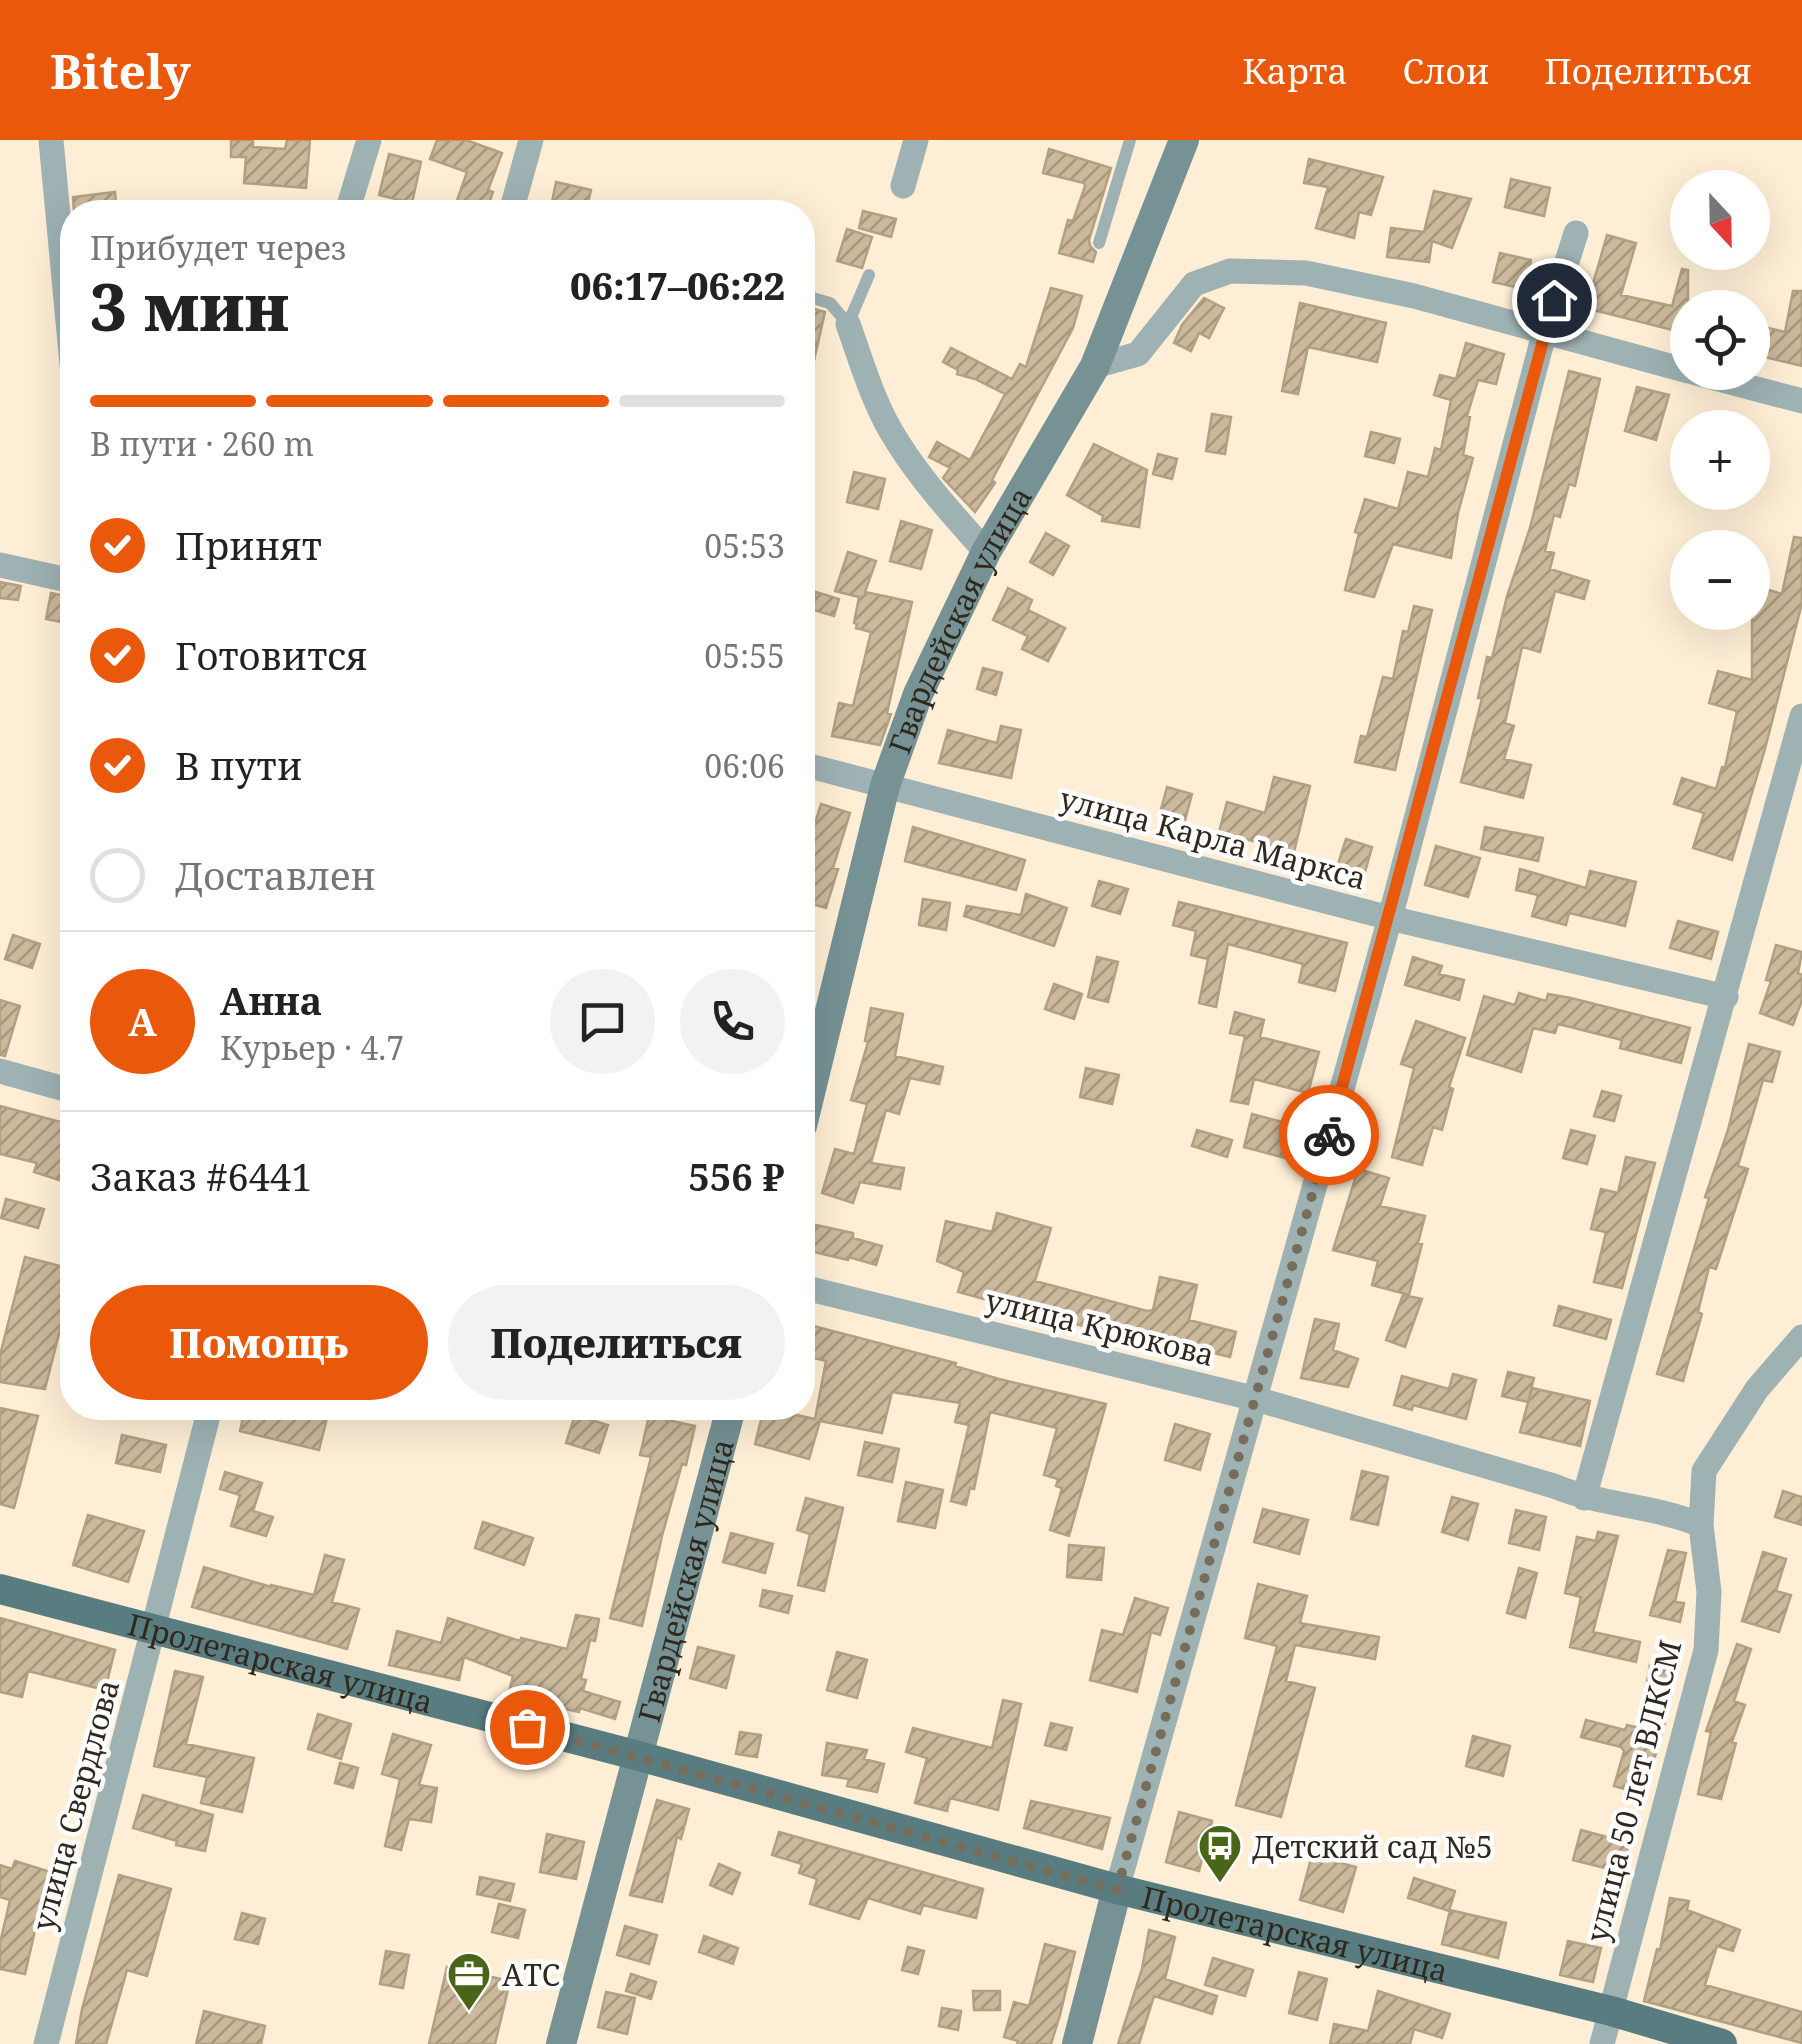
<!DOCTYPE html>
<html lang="ru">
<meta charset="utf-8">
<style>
body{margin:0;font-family:"Noto Serif",serif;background:#f2f2f2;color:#222;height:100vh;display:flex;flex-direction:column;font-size:38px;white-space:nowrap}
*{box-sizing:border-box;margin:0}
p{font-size:32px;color:#767676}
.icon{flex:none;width:55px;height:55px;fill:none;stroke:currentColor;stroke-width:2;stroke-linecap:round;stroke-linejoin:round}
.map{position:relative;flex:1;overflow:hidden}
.drawer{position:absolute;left:60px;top:60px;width:755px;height:1220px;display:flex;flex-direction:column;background:#fff;border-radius:40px;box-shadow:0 10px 40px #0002}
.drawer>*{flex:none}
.needle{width:65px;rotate:158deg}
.fabs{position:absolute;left:1670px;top:30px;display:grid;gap:20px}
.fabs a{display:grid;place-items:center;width:100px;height:100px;border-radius:50%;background:#fff;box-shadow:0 10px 40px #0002;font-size:50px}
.pin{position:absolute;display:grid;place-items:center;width:85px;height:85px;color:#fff;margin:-42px;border:5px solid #fff;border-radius:50%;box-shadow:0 2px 10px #0007}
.courier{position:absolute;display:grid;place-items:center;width:100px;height:100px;margin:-50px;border:8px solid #ea580c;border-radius:50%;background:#fff;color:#222;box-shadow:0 2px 12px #0007}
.headline em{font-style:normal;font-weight:800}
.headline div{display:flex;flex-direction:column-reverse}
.headline{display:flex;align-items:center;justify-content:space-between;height:170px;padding:0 30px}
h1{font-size:65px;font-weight:800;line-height:75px}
.bar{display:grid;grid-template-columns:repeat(4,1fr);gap:15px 10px;align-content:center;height:120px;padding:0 30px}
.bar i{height:12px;border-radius:8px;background:#e0e0e0}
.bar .on{background:#ea580c}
.bar p{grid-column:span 4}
.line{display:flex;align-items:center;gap:25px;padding:0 30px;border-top:2px solid #e0e0e0}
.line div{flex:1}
.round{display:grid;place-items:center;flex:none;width:105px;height:105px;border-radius:52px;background:#f2f2f2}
ol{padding:0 30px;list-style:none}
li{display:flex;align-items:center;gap:30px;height:110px}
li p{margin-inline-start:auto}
li .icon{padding:10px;border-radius:50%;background:#ea580c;color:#fff;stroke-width:4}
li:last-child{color:#767676}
li i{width:55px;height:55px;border:5px solid #e0e0e0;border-radius:50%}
.primary-button{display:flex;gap:20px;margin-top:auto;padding:20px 30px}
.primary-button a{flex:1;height:115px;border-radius:60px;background:#ea580c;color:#fff;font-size:40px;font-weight:800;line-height:115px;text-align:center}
.primary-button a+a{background:#f2f2f2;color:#222}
header{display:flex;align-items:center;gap:60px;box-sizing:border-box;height:140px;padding:0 50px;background:#ea580c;color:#fff}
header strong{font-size:48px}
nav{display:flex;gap:55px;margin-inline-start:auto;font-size:35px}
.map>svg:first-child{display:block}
.building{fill:url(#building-hatch);stroke:#b2a083;stroke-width:2.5}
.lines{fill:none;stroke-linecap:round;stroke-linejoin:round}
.lane{stroke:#9eb1b3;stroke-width:12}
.street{stroke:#9eb1b3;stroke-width:25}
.secondary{stroke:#769295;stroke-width:30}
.primary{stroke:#597c80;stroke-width:30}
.done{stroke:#776d5d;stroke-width:10;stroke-dasharray:0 18}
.route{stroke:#ea580c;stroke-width:12}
.labels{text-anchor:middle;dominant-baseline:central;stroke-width:9;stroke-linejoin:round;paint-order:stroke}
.street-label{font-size:30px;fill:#2f281c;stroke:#fdfdfd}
.poi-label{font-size:30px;fill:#2f281c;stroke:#fdfdfd;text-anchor:start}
</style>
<header>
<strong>Bitely</strong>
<nav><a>Карта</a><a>Слои</a><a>Поделиться</a></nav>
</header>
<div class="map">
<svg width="1802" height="1904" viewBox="0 0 1802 1904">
<defs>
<pattern id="building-hatch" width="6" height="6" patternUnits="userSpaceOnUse" patternTransform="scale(2.5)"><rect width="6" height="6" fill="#ccb99c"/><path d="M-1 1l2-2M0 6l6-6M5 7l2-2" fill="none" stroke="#a6967e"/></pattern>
</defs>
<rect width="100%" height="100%" fill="#feeed5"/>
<!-- building -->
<path class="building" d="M231,0H253V7L285,9L287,0H310L306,48L244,43L246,17H231Z
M437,0H466L502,13L488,50L493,52L486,72H453L467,32L430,19Z
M1049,9L1111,28L1089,100L1090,106L1096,112L1093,122L1059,113L1068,80L1073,81L1085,46L1084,43L1043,33Z
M389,14L421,22L412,63L379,55Z
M1309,19L1383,37L1371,75L1359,72L1354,98L1316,88L1328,47L1304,43Z
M1511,39L1550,48L1544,76L1505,67Z
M556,42L591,50L586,72H550Z
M1434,51L1471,59L1452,108L1432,101L1429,122L1387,117L1391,88L1424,92Z
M115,52L117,72H74L73,57Z
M863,71L896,79L891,97L859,88Z
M847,89L872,97L862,128L837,121Z
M1607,95L1636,103L1621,155L1672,166L1682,129L1688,130V194L1586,168Z
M1500,113L1531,120L1525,149L1493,142Z
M1051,148L1082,156L1073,188L992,340L995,343L975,372L943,338L950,328L929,317L937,302L970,320L1005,254L975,239L957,234L958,230L943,222L951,208L1012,239L1020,224L1026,227Z
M1793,151H1802V226L1752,214V184L1785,192Z
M1204,158L1224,168L1209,198L1199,193L1191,211L1174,203L1182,185Z
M1300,163L1386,183L1377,222L1308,207L1298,254L1282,251Z
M808,167L825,172L810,238L802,237V178L806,179Z
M1466,203L1504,214L1496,244L1478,240L1467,276L1470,277L1463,315L1473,318L1458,373L1451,418L1393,404L1374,457L1345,450L1359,393L1355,392L1365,359L1398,369L1408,332L1428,337L1435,308L1441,310L1451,260L1434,255L1440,235L1456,239Z
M1569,231L1600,239L1575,346L1569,344L1560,377L1554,375L1545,411L1554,413L1550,429L1589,441L1584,459L1555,451L1540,512L1522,507L1505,583L1514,586L1504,619L1531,625L1523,658L1461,642L1482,558H1478L1487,517L1492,518L1507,456L1530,388Z
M1637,247L1669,255L1656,300L1625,291Z
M1212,274L1231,277L1225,314L1206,311Z
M1371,292L1400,299L1394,323L1365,316Z
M1094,304L1147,330L1139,387L1102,381L1103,376L1067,355Z
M1158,314L1177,319L1172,339L1153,334Z
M854,332L885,339L878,369L847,362Z
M901,381L932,390L921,429L890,421Z
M1046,393L1069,406L1053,435L1030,422Z
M1794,397L1802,398V463L1765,609L1732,720L1693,708L1704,673L1674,664L1682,638L1716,649L1722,627L1725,628L1737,571L1709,563L1718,531L1752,540V445L1782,454Z
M848,412L876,421L865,452L912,462L887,573L891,574L880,605L832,596L839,563L853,566L871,492L856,488L857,484L854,483L859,457L835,451Z
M0,442L21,446L18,460L0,458Z
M1008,448L1032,460L1028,470L1065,488L1048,521L1022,509L1028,496L993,480Z
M816,452L839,459L834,476L810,469Z
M51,453L72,457V484L46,479Z
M1414,466L1432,470L1395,630L1355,622L1361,596L1367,597L1383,537L1393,539L1403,491L1408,492Z
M983,528L1002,533L996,555L977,549Z
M1001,586L1021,590L1011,638L939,623L948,590L997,603Z
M1274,637L1310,646L1294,712L1219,692L1227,662L1265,673Z
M1167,647L1192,654L1184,684L1159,677Z
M821,664L850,673L833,728L838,729L826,768L802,761V724Z
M913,687L1025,720L1016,750L905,721Z
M1485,687L1543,698L1538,721L1481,709Z
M1346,699L1372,707L1365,732L1338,724Z
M1436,706L1480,718L1468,757L1425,745Z
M1520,729L1586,748L1590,731L1636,742L1625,786L1569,773L1566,785L1532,776L1538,755L1516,750Z
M1099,741L1128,749L1120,774L1092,766Z
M1026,754L1067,768L1054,806L964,776L967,766L1021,775Z
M923,759L950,763L946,790L919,785Z
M1179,762L1347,803L1335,851L1299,842L1303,824L1228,804L1216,867L1199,863L1208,819L1191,815L1196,791L1173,785Z
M1678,781L1718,792L1711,819L1670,808Z
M13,795L40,804L32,828L5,819Z
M1776,805L1802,812L1798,833L1802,835V860L1793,885L1760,873L1771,841L1766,840Z
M1097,817L1118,822L1108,862L1088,857Z
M1413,817L1442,826L1439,834L1464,840L1459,860L1405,845Z
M1054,844L1082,854L1074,879L1045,869Z
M1519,853L1546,861L1548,854L1571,858L1690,888L1681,923L1620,908L1622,900L1558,884L1555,893L1533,888L1521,932L1467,915L1484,856L1515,865Z
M0,860L20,866L5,916L0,915Z
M871,868L903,874L895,916L943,927L939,944L910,938L899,974L886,970L871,1023L904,1028L900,1049L860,1042L853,1063L822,1053L835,1009L854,1014L867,964L851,960L868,902L865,901Z
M1235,872L1264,880L1260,897L1319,912L1308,953L1254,939L1248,964L1231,961L1245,896L1230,893Z
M1416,881L1465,898L1449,947L1453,949L1442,990L1433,987L1422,1025L1392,1017L1414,928L1401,924Z
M1749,904L1780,912L1772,942L1763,940L1738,1026L1748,1029L1716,1129L1709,1127L1698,1172L1702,1174L1683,1241L1657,1234L1709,1058L1705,1057L1728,990Z
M1086,928L1119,935L1112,964L1080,957Z
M1602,951L1621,956L1614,981L1594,976Z
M0,966L72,985V1017L65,1042L34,1032L37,1023L0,1014Z
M1252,974L1298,986L1289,1019L1244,1007Z
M1197,990L1232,1000L1227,1017L1192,1006Z
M1571,990L1595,996L1587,1024L1563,1018Z
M1626,1017L1655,1023L1622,1148L1594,1142L1606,1092L1591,1089L1601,1049L1618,1053Z
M1358,1029L1389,1038L1380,1066L1425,1076L1418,1103L1422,1104L1409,1155L1372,1145L1378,1121L1333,1110Z
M6,1059L44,1069L38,1088L1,1078Z
M997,1073L1051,1088L1035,1141L1147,1171L1153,1170L1160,1137L1197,1145L1189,1180L1236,1192L1230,1217L1180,1205L1178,1212L958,1152L964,1132L937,1121L946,1081L992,1092Z
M816,1085L853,1093V1098L882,1106L876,1125L849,1117L848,1120L810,1111Z
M25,1117L72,1129V1142L45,1249L0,1242V1215Z
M1403,1155L1422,1159L1405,1207L1386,1200Z
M1559,1166L1611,1180L1606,1199L1554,1185Z
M1315,1179L1339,1184L1333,1210L1358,1219L1348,1247L1301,1238Z
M802,1183L956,1223L955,1226L999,1239L1106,1264L1069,1396L1050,1390L1062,1348L1056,1346L1058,1339L1044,1335L1057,1288L990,1272L974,1349L970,1348L966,1365L951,1361L969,1285L955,1282L960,1263L892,1252L882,1293L820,1281L809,1319L755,1304L764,1268L815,1279L826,1221L802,1215Z
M1508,1232L1534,1238L1528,1262L1502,1256Z
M1453,1234L1476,1240L1466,1279L1413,1265L1412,1270L1394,1265L1402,1236L1449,1249Z
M1532,1248L1590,1261L1580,1306L1520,1292Z
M0,1268L38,1276L14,1368L0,1364Z
M245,1268H284L327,1278L319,1310L240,1291Z
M575,1275L608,1285L599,1313L566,1303Z
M649,1276L695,1286L686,1325L682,1324L662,1396L642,1486L610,1478L651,1317L640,1315Z
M1175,1284L1210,1294L1200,1330L1165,1320Z
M122,1295L166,1305L160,1332L116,1323Z
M865,1302L899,1309L892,1342L858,1335Z
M1362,1331L1388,1337L1378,1385L1351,1379Z
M225,1332L262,1343L253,1371L273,1377L266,1396L231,1386L240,1355L220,1349Z
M906,1342L943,1350L935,1388L898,1381Z
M1783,1351L1802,1357V1385L1775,1377Z
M1452,1357L1478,1364L1468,1400L1442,1392Z
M806,1358L843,1368L824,1451L798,1445L810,1394L797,1390Z
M1263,1369L1308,1380L1299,1414L1254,1402Z
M1516,1370L1546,1377L1539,1410L1509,1403Z
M88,1375L144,1391L128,1442L73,1425Z
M483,1382L533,1398L524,1425L475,1408Z
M1598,1392L1618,1396L1593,1492L1640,1502L1636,1522L1570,1507L1581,1457L1565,1453L1577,1397L1596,1401Z
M731,1393L773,1404L765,1433L723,1422Z
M1069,1405L1104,1408L1101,1440L1067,1437Z
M1668,1410L1686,1413L1675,1462L1684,1463L1680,1482L1650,1475Z
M1763,1412L1786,1419L1776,1451L1791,1455L1779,1492L1742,1481Z
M325,1415L344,1420L332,1462L359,1469L347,1509L192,1467L204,1427L271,1447V1445L314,1455Z
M1519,1428L1537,1433L1525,1478L1507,1473Z
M1258,1444L1307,1456L1300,1483L1379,1497L1375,1519L1295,1505L1286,1541L1315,1548L1281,1677L1236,1665L1277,1506L1245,1498Z
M763,1450L792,1456L788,1473L760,1466Z
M1135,1458L1168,1468L1160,1495L1151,1492L1137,1552L1090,1540L1102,1490L1123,1495Z
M576,1475L599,1479L595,1501L590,1500L581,1539L586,1540L583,1551L620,1562L615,1579L580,1568L579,1572L547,1565V1568L507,1560L513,1536L464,1517L459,1540L389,1525L397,1491L441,1503L448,1478L520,1501L521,1498L567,1509Z
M0,1478L115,1510L105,1550L28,1531L22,1557L0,1552Z
M1737,1504L1751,1509L1734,1561L1745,1565L1732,1602L1736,1603L1721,1659L1698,1654L1711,1592L1706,1591Z
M698,1507L734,1516L726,1548L690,1538Z
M837,1512L867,1520L857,1558L827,1550Z
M1650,1525L1675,1529L1666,1579L1644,1654L1614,1646L1624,1611L1621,1607L1581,1597L1586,1580L1625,1590L1627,1585L1639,1588Z
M175,1531L203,1537L186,1604L254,1618L242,1672L201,1663L207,1637L154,1626Z
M1003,1560L1021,1564L998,1670L950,1658L947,1671L915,1663L927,1618L906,1612L913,1588L992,1608Z
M318,1574L351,1584L341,1619L308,1609Z
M1051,1583L1072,1588L1066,1610L1045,1605Z
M740,1592L761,1595L757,1617L736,1614Z
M393,1594L431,1605L419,1645L437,1648L431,1682L409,1679L401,1710L385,1706L400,1639L382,1634Z
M1473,1596L1510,1606L1503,1636L1466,1626Z
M827,1603L867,1610L864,1619L884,1624L877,1652L847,1646L849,1639L822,1635Z
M340,1623L358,1628L353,1648L335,1643Z
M143,1655L213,1675L205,1711L176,1705L177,1701L133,1688Z
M657,1660L689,1669L681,1699L677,1697L662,1762L630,1755Z
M1031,1661L1110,1678L1102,1709L1024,1688Z
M1179,1672L1212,1681L1199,1731L1166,1722Z
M1581,1690L1629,1703L1621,1732L1573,1720Z
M779,1692L983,1749L976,1778L923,1765L920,1774L868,1758L859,1779L810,1764L817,1739L799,1733L802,1724L772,1715Z
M547,1694L584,1702L576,1739L540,1732Z
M1312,1715L1356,1727L1343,1772L1300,1760Z
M15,1721L57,1734L45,1771L40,1769L25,1834L0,1829V1803L10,1760L0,1757V1725L12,1729Z
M719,1724L740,1733L732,1754L710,1745Z
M119,1735L171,1749L147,1836L127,1830L106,1904H76L82,1869Z
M480,1737L514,1744L510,1761L477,1754Z
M1414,1738L1455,1751L1449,1771L1408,1758Z
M1670,1758L1689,1761L1687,1770L1740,1790L1733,1811L1717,1806L1705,1845L1802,1872V1903L1644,1861L1657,1809L1660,1810Z
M499,1764L525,1770L518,1798L492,1792Z
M1450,1770L1506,1783L1498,1818L1442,1804Z
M242,1773L265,1779L258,1804L235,1799Z
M625,1786L657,1795L649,1824L617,1815Z
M1149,1790L1175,1797L1165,1839L1217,1856L1212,1874L1154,1856L1139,1904H1118L1142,1829Z
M704,1796L738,1808L733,1824L699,1812Z
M1568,1801L1601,1808L1593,1842L1560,1835Z
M1045,1804L1075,1812L1060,1875L1051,1904H1017L1018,1901L1004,1897L1014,1862L1029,1866Z
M908,1807L924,1811L918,1834L902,1830Z
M386,1811L409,1815L403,1848L380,1844Z
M1213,1818L1253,1830L1245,1856L1205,1845Z
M447,1827L510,1841L495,1904H429Z
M1299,1832L1327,1839L1317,1880L1289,1873Z
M631,1834L656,1842L651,1859L626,1851Z
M973,1851H1000V1870H974Z
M1378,1851L1450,1874L1442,1898L1414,1889L1410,1904H1330L1334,1884L1368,1891Z
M606,1852L635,1858L627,1894L598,1887Z
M942,1868L961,1871L958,1890L939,1886Z
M204,1871L265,1886L261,1904H196Z"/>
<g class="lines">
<!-- lane -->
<path class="lane" d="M1099,103L1130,0
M802,155L830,163L848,184L869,135"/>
<!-- street -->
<path class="street" d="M51,0L72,224
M903,46L916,0
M347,72L369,0
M511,72L531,0
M848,184C862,223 874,266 897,301C922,341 954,376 986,412
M1095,226L1138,214L1194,144L1230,131L1306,133L1414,156L1688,231
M1692,232L1802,261
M0,425L72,441
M802,624L1390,778L1726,857
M0,931L72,951
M802,1147L1256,1259L1554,1346C1602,1366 1653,1365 1701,1385L1709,1452L1706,1510L1602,1904
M1584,1358L1802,576
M1701,1385L1704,1331L1757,1249L1802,1197
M1117,1749L1390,778L1544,194L1576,93
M46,1904L210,1268"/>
<!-- secondary -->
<g class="secondary">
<path id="s1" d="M802,986L885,646L918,554L986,412L1095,226L1184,0"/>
<path id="s2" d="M561,1904L731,1268"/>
<path d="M1077,1904L1117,1749"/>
</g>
<!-- primary -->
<path class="primary" id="s3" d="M0,1449L639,1616L1117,1749L1611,1871L1722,1904"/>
</g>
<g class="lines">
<!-- done -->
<path class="done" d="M527,1587L1117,1750L1329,995"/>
<!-- route -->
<path class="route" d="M1329,995L1554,160"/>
</g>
<!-- icons -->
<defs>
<symbol id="bus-pin" viewBox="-11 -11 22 30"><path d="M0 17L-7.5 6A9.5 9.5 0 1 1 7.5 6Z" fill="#4a6517" stroke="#fdfdfd"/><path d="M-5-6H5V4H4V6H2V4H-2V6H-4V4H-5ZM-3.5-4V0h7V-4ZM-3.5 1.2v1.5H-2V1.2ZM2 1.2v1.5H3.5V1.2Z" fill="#fff"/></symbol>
<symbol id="office-pin" viewBox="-11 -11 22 30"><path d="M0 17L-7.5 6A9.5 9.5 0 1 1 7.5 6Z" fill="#4a6517" stroke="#fdfdfd"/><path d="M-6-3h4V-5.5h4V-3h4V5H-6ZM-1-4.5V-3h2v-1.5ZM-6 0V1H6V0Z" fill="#fff"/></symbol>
</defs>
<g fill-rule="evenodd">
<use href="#bus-pin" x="1195" y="1681" width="50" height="68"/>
<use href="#office-pin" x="444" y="1809" width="50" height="68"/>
</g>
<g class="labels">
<!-- street labels -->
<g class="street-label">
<text stroke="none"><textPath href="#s1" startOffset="532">Гвардейская улица</textPath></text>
<text transform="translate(1213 698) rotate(15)">улица Карла Маркса</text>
<text transform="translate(1100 1187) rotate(14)">улица Крюкова</text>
<text stroke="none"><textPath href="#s2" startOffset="480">Гвардейская улица</textPath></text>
<text stroke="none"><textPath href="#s3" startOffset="290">Пролетарская улица</textPath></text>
<text transform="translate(1633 1651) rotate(-76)">улица 50 лет ВЛКСМ</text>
<text transform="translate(75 1665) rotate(-75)">улица Свердлова</text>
<text stroke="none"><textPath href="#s3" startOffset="1340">Пролетарская улица</textPath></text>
</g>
<!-- poi labels -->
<g class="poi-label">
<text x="1252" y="1706">Детский сад №5</text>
<text x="502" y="1834">АТС</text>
</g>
</g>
</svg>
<div class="fabs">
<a><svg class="needle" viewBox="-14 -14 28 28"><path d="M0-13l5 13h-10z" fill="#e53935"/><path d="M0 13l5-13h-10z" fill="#767676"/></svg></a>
<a><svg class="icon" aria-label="locate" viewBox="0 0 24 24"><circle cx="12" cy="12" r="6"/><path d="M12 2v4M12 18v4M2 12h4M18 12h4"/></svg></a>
<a>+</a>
<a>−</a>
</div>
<div class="pin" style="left:527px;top:1587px;background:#ea580c"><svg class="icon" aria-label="bag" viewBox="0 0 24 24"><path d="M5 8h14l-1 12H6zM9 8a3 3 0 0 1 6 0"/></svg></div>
<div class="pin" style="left:1554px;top:160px;background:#1f2937"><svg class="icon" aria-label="home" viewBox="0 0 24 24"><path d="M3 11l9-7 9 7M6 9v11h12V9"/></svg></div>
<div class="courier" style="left:1329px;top:995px"><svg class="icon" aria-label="bike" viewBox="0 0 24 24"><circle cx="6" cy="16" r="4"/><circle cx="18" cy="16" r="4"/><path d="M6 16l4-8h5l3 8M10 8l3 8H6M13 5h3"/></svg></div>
<section class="drawer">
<div class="headline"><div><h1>3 мин</h1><p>Прибудет через</p></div><em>06:17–06:22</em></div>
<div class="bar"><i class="on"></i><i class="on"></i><i class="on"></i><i></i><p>В пути · 260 m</p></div>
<ol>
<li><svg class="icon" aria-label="check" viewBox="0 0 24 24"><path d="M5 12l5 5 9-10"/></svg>Принят<p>05:53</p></li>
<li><svg class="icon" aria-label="check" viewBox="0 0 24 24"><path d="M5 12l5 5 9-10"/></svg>Готовится<p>05:55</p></li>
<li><svg class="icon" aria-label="check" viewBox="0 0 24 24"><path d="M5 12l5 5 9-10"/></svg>В пути<p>06:06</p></li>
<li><i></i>Доставлен</li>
</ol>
<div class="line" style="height:180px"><b class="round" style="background:#ea580c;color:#fff">А</b><div><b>Анна</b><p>Курьер · 4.7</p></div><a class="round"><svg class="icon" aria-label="chat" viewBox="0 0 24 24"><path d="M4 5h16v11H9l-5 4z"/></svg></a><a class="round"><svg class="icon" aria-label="phone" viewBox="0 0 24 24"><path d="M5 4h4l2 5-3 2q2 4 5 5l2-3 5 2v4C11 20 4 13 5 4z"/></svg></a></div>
<div class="line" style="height:130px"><div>Заказ #6441</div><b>556 ₽</b></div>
<div class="primary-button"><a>Помощь</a><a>Поделиться</a></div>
</section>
</div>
